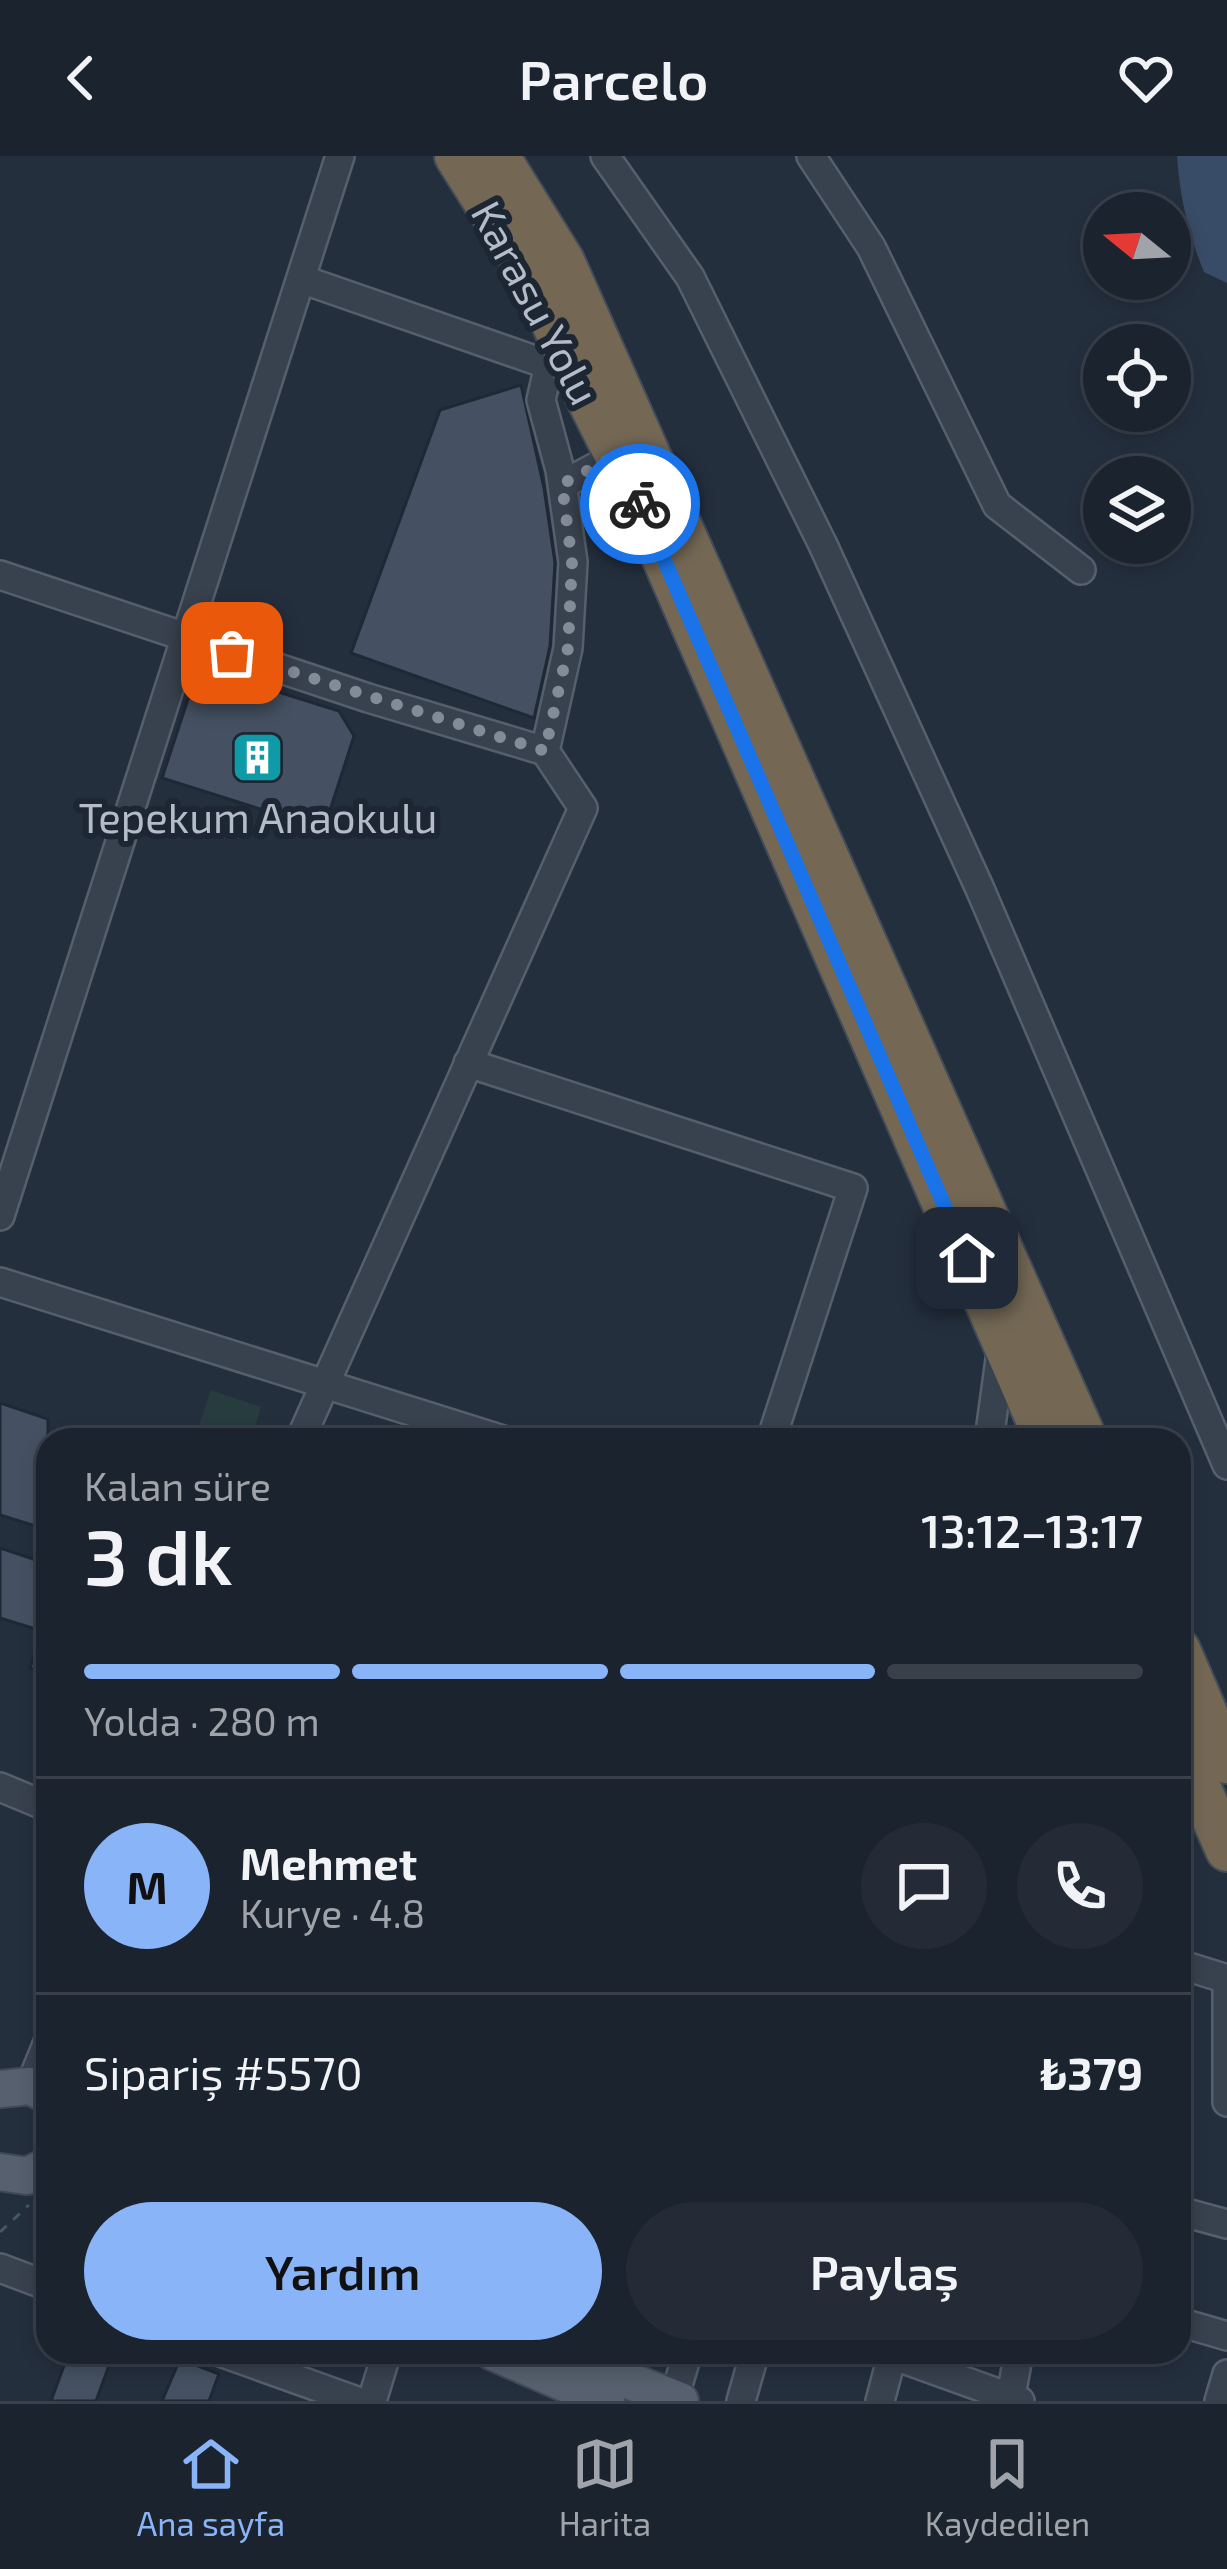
<!DOCTYPE html>
<html lang="tr">
<meta charset="utf-8">
<style>
body{margin:0;font-family:"Exo 2",sans-serif;background:#242b36;color:#f1f3f6;height:100vh;display:flex;flex-direction:column;font-size:45px;white-space:nowrap}
*{box-sizing:border-box;margin:0}
p{font-size:39px;color:#a0a4aa}
.icon{flex:none;width:66px;height:66px;fill:none;stroke:currentColor;stroke-width:2;stroke-linecap:round;stroke-linejoin:round}
.map{position:relative;flex:1;overflow:hidden}
.sheet{position:absolute;left:36px;top:1272px;width:1155px;height:936px;display:flex;flex-direction:column;background:#1b232e;border-radius:36px;box-shadow:0 6px 18px #0003,0 0 0 3px #39404a}
.sheet>*{flex:none}
.needle{width:78px;rotate:288deg}
.tools{position:absolute;left:1083px;top:36px;display:grid;gap:24px}
.tools a{display:grid;place-items:center;width:108px;height:108px;border-radius:50%;background:#1b232e;box-shadow:0 6px 18px #0003,0 0 0 3px #39404a;font-size:60px}
.pin{position:absolute;display:grid;place-items:center;width:102px;height:102px;color:#fff;margin:-51px;border-radius:24px;box-shadow:0 6px 18px #0006}
.courier{position:absolute;display:grid;place-items:center;width:120px;height:120px;margin:-60px;border:9px solid #1a73e8;border-radius:50%;background:#fff;color:#222;box-shadow:0 3px 15px #0007}
.overview em{font-style:normal;font-weight:600}
.overview div{display:flex;flex-direction:column-reverse}
.overview{display:flex;align-items:center;justify-content:space-between;height:204px;padding:0 48px}
h1{font-size:78px;font-weight:600;line-height:90px}
.bar{display:grid;grid-template-columns:repeat(4,1fr);gap:18px 12px;align-content:center;height:144px;padding:0 48px}
.bar i{height:15px;border-radius:9px;background:#39404a}
.bar .current{background:#8ab4f8}
.bar p{grid-column:span 4}
.line{display:flex;align-items:center;gap:30px;padding:0 48px;border-top:3px solid #39404a}
.line div{flex:1}
.round{display:grid;place-items:center;flex:none;width:126px;height:126px;border-radius:63px;background:#242b36}
.primary-button{display:flex;gap:24px;margin-top:auto;padding:24px 48px}
.primary-button a{flex:1;height:138px;border-radius:72px;background:#8ab4f8;color:#111;font-size:48px;font-weight:600;line-height:138px;text-align:center}
.primary-button a+a{background:#242b36;color:#f1f3f6}
header{display:flex;justify-content:space-between;align-items:center;height:156px;padding:0 48px;background:#1b232e;font-size:54px;font-weight:600}
.tabs{display:flex;justify-content:space-around;align-items:center;height:168px;border-top:3px solid #39404a;background:#1b232e;font-size:33px;color:#a0a4aa}
.tabs a{display:grid;justify-items:center;gap:6px}
.tabs .current{color:#8ab4f8}
.map>svg:first-child{display:block}
.green{fill:#263c3f}
.water{fill:#394c67}
.building{fill:#455162;stroke:#1f2835;stroke-width:3}
.lines{fill:none;stroke-linecap:round;stroke-linejoin:round}
.minor-casing{stroke:#565f6c;stroke-width:32}
.major-casing{stroke:#414a57;stroke-width:40}
.highway-casing{stroke:#434c59;stroke-width:46}
.path{stroke:#44595c;stroke-width:3;stroke-dasharray:9 9;stroke-linecap:butt}
.minor{stroke:#38414e;stroke-width:27}
.major{stroke:#56606e;stroke-width:36}
.highway{stroke:#746855;stroke-width:42}
.done{stroke:#828b98;stroke-width:12;stroke-dasharray:0 21.6}
.route{stroke:#1a73e8;stroke-width:15}
.labels{text-anchor:middle;dominant-baseline:central;stroke-width:12;stroke-linejoin:round;paint-order:stroke}
.street-label{font-size:42px;fill:#b4bcc9;stroke:#1d2633}
.poi-label{font-size:42px;fill:#b4bcc9;stroke:#1d2633}
</style>
<header><svg class="icon" aria-label="back" viewBox="0 0 24 24"><path d="M15 5l-7 7 7 7"/></svg>Parcelo<svg class="icon" aria-label="heart" viewBox="0 0 24 24"><path d="M12 20l-8-8c-3-5 5-10 8-4 3-6 11-1 8 4z"/></svg></header>
<div class="map">
<svg width="1227" height="2245" viewBox="0 0 1227 2245">
<rect width="100%" height="100%" fill="#242f3e"/>
<!-- green -->
<path class="green" d="M211,1234L261,1251L251,1284H194Z"/>
<!-- water -->
<path class="water" d="M1177,0H1227V127L1204,116C1188,77 1180,42 1177,0Z"/>
<!-- building -->
<path class="building" d="M521,229L544,332L555,407L550,490L534,562L351,497L440,254Z
M214,516L339,555L354,580L324,673L162,622L193,528Z
M0,1247L48,1263V1374L0,1359Z
M0,1392L48,1408V1518L30,1512L42,1475L0,1462Z
M69,2196H114L96,2245H51Z
M180,2203L219,2218L209,2245H162Z"/>
<g class="lines">
<defs>
<path id="minor" d="M605,0L690,121L823,389L980,733L1227,1309
M811,0L871,91L997,349L1081,414
M562,329L616,300
M0,419L368,542L545,595L568,492L573,406L560,314L541,244L549,209L301,123
M468,907L853,1032L771,1284
M0,1060L340,0
M0,1126L503,1284
M300,1284L583,652L545,595
M989,1284L1002,1189
M0,1631L48,1651
M1179,1808L1227,1823
M1227,1823V1946
M30,1930L48,1886
M1179,2055L1227,2068
M0,2112L48,2130
M1179,2166L1227,2180
M220,2196L357,2245
M892,2199L1020,2245
M674,2242L688,2196
M372,2245L387,2196
M741,2245L755,2196
M880,2245L893,2196
M1010,2245L1019,2196
M1219,2245L1227,2218"/>
<path id="major" d="M0,1933L30,1930L48,1939
M0,2016L27,2020L48,2010
M493,2196L606,2245
M557,2196L680,2245"/>
<path id="highway" d="M456,0L536,127L569,205L636,339L1046,1284
M498,0L563,105L1086,1284
M1179,1494L1227,1606
M1179,1585L1227,1694"/>
</defs>
<!-- minor casing -->
<use href="#minor" class="minor-casing"/>
<!-- major casing -->
<use href="#major" class="major-casing"/>
<!-- highway casing -->
<use href="#highway" class="highway-casing"/>
<!-- path -->
<path class="path" d="M0,2076L29,2049
M439,2196L465,2207"/>
<!-- minor -->
<use href="#minor" class="minor"/>
<!-- major -->
<use href="#major" class="major"/>
<!-- highway -->
<use href="#highway" class="highway"/>
</g>
<g class="lines">
<!-- done -->
<path class="done" d="M232,497L545,595L568,492L572,406L562,328L616,300L640,348"/>
<!-- route -->
<path class="route" d="M640,348L967,1102"/>
</g>
<!-- icons -->
<defs>
<symbol id="building-square" viewBox="-11 -11 22 22"><rect x="-9" y="-9" width="18" height="18" rx="4" fill="#0f9aa8" stroke="#1d2633"/><path d="M-4-6H4V6H1V3H-1V6H-4ZM-2.5-4.3h1.7v1.8h-1.7ZM.8-4.3h1.7v1.8H.8ZM-2.5-1h1.7V.8h-1.7ZM.8-1h1.7V.8H.8Z" fill="#fff"/></symbol>
</defs>
<g fill-rule="evenodd">
<use href="#building-square" x="228" y="572" width="59" height="59"/>
</g>
<g class="labels">
<!-- street labels -->
<g class="street-label">
<text transform="translate(537 146) rotate(62)">Karasu Yolu</text>
</g>
<!-- poi labels -->
<g class="poi-label">
<text x="258" y="660">Tepekum Anaokulu</text>
</g>
</g>
</svg>
<div class="tools">
<a><svg class="needle" viewBox="-14 -14 28 28"><path d="M0-13l5 13h-10z" fill="#e53935"/><path d="M0 13l5-13h-10z" fill="#a0a4aa"/></svg></a>
<a><svg class="icon" aria-label="locate" viewBox="0 0 24 24"><circle cx="12" cy="12" r="6"/><path d="M12 2v4M12 18v4M2 12h4M18 12h4"/></svg></a>
<a><svg class="icon" aria-label="layers" viewBox="0 0 24 24"><path d="M12 4l9 5-9 5-9-5zM3 14l9 5 9-5"/></svg></a>
</div>
<div class="pin" style="left:232px;top:497px;background:#ea580c"><svg class="icon" aria-label="bag" viewBox="0 0 24 24"><path d="M5 8h14l-1 12H6zM9 8a3 3 0 0 1 6 0"/></svg></div>
<div class="pin" style="left:967px;top:1102px;background:#1f2937"><svg class="icon" aria-label="home" viewBox="0 0 24 24"><path d="M3 11l9-7 9 7M6 9v11h12V9"/></svg></div>
<div class="courier" style="left:640px;top:348px"><svg class="icon" aria-label="bike" viewBox="0 0 24 24"><circle cx="6" cy="16" r="4"/><circle cx="18" cy="16" r="4"/><path d="M6 16l4-8h5l3 8M10 8l3 8H6M13 5h3"/></svg></div>
<section class="sheet">
<div class="overview"><div><h1>3 dk</h1><p>Kalan süre</p></div><em>13:12–13:17</em></div>
<div class="bar"><i class="current"></i><i class="current"></i><i class="current"></i><i></i><p>Yolda · 280 m</p></div>
<div class="line" style="height:216px"><b class="round" style="background:#8ab4f8;color:#111">M</b><div><b>Mehmet</b><p>Kurye · 4.8</p></div><a class="round"><svg class="icon" aria-label="chat" viewBox="0 0 24 24"><path d="M4 5h16v11H9l-5 4z"/></svg></a><a class="round"><svg class="icon" aria-label="phone" viewBox="0 0 24 24"><path d="M5 4h4l2 5-3 2q2 4 5 5l2-3 5 2v4C11 20 4 13 5 4z"/></svg></a></div>
<div class="line" style="height:156px"><div>Sipariş #5570</div><b>₺379</b></div>
<div class="primary-button"><a>Yardım</a><a>Paylaş</a></div>
</section>
</div>
<nav class="tabs">
<a class="current"><svg class="icon" aria-label="home" viewBox="0 0 24 24"><path d="M3 11l9-7 9 7M6 9v11h12V9"/></svg>Ana sayfa</a>
<a><svg class="icon" aria-label="map" viewBox="0 0 24 24"><path d="M3 6l6-2 6 2 6-2v14l-6 2-6-2-6 2zM9 4v14M15 6v14"/></svg>Harita</a>
<a><svg class="icon" aria-label="saved" viewBox="0 0 24 24"><path d="M7 4h10v16l-5-4-5 4z"/></svg>Kaydedilen</a>
</nav>
